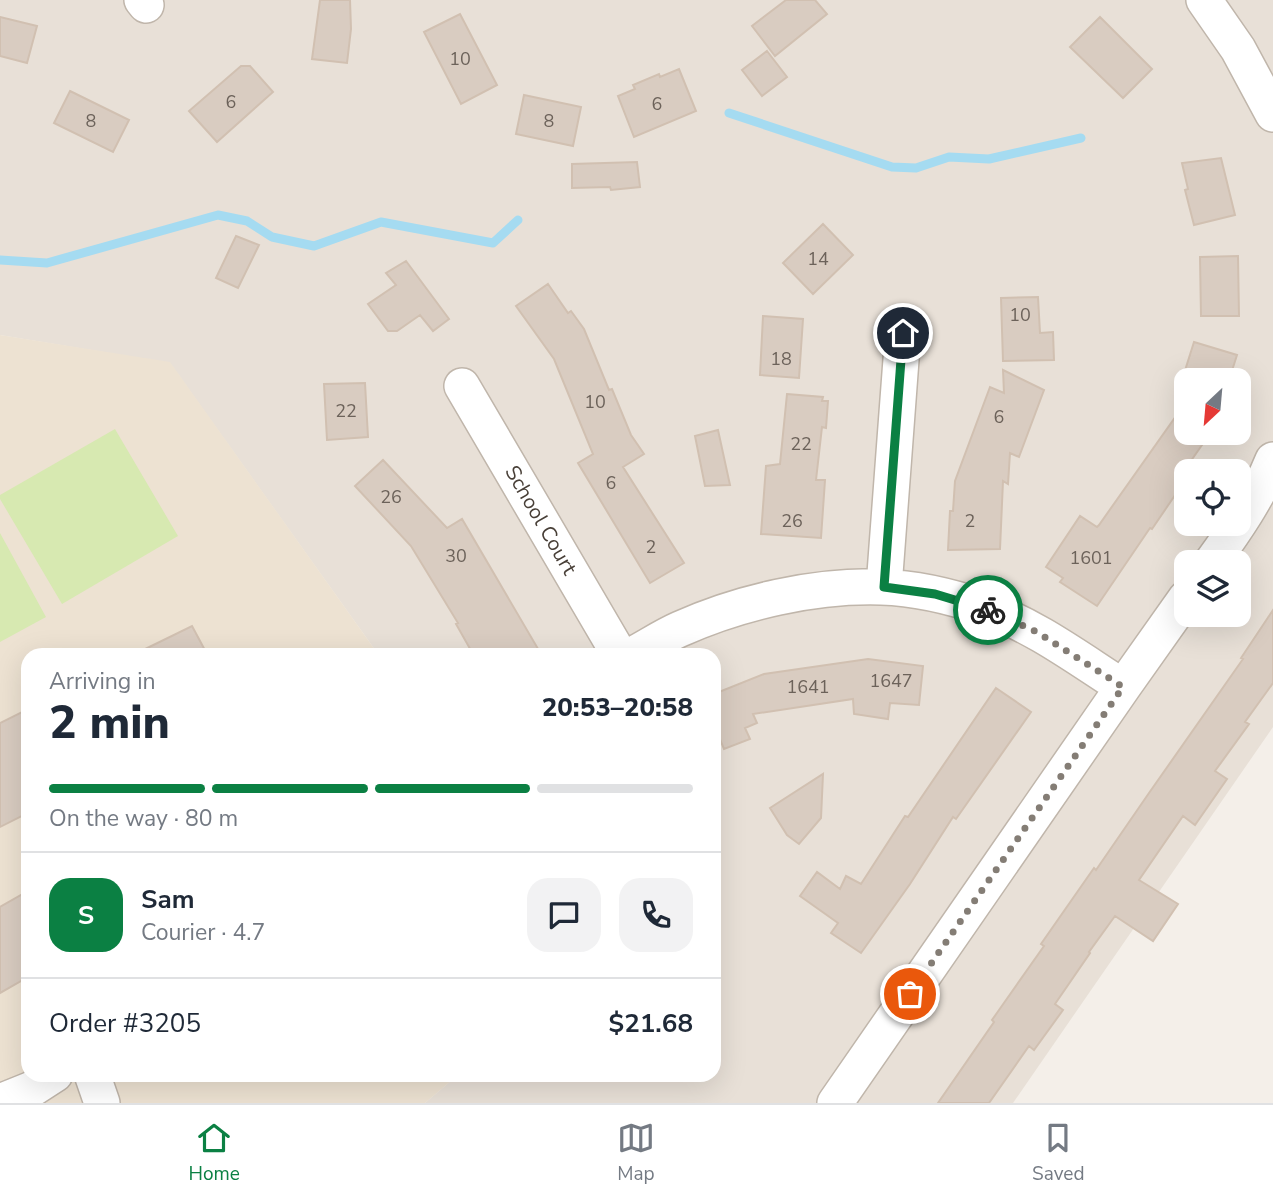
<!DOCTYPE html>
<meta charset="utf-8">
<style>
body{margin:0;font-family:"Nunito Sans",sans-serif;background:#f2f2f3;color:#1f2937;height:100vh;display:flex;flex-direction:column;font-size:26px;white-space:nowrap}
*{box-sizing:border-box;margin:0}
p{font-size:23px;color:#747a83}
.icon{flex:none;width:38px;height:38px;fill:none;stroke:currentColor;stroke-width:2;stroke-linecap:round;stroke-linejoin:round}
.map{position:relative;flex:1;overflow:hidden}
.side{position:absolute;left:21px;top:648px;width:700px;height:434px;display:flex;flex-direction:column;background:#fff;border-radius:21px;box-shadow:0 7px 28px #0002}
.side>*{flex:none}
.needle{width:46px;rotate:206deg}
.controls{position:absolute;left:1174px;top:368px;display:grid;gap:14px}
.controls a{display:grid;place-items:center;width:77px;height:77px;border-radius:14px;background:#fff;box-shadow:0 7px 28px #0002;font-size:35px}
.pin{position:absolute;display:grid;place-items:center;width:60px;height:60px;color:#fff;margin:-30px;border:4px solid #fff;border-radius:50%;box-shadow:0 2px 7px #0007}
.courier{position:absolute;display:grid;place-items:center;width:70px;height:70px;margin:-35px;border:5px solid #0b8043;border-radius:50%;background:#fff;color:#222;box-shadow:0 2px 9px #0007}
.overview em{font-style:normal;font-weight:800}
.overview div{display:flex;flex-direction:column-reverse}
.overview{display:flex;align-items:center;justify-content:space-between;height:119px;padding:0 28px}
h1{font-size:46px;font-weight:800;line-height:52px}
.bar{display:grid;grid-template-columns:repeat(4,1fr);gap:10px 7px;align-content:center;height:84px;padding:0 28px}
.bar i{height:9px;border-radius:5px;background:#e0e1e3}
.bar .current{background:#0b8043}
.bar p{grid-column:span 4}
.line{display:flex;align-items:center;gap:18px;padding:0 28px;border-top:2px solid #e0e1e3}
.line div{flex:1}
.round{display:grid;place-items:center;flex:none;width:74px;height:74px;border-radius:21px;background:#f2f2f3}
.dock{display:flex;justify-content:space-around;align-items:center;height:98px;border-top:2px solid #e0e1e3;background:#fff;font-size:19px;color:#747a83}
.dock a{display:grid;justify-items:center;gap:4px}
.dock .current{color:#0b8043}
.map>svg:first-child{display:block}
.residential{fill:#e8e0d7;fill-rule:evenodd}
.education{fill:#ede2d2}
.green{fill:#d7e9b1}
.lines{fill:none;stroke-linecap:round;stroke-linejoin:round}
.stream{stroke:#a5dbf1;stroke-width:9}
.building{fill:#d9ccc1;stroke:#d1c0b1;stroke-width:2}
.street-casing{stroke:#c0b6ab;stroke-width:38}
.street{stroke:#fff;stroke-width:35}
.done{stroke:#847d75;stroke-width:7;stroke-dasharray:0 12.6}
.route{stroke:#0b8043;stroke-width:9}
.labels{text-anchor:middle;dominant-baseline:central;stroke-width:5;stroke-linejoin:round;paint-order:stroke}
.number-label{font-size:18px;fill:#6c625a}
.street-label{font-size:21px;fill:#483f37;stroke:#fff}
</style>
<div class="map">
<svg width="1273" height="1103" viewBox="0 0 1273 1103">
<rect width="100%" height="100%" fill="#f4efe9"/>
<!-- residential -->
<path class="residential" d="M0,0H1273V727L1013,1103H425L458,1075L714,1074V654H378L170,363L0,335ZM1186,380H1239V432H1186ZM1186,471H1239V523H1186ZM1186,562H1239V614H1186Z"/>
<!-- education -->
<path class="education" d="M0,335L170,362L378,654H28V1074L458,1075L425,1103H0Z"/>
<!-- green -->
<path class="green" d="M115,429L178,536L62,604L0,499V495Z
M0,533L46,617L0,642Z"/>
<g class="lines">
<!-- stream -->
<path class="stream" d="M729,113L892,167L916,168L949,157L989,159L1081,138
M0,260L47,263L218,215L247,221L272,237L314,246L381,222L493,243L518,220"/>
</g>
<!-- building -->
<path class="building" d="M320,0H350L351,29L347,63L312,59Z
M786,0H815L827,14L775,56L752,26Z
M460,14L497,85L461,104L424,32Z
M0,17L37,26L27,63L0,56Z
M1100,17L1152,69L1123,98L1070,47Z
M767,51L787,77L762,96L742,70Z
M241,66H250L273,92L217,142L189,111Z
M679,69L696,111L634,137L618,96L635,89L633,85L659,74L660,77Z
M70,91L129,120L113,152L54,123Z
M524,95L581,107L573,146L516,134Z
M1221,158L1235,215L1194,225L1185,190L1188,189L1182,163Z
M637,162L640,187L611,190L610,187L572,188V164Z
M823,224L853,255L813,294L783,263Z
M236,236L259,245L238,288L216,278Z
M1238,256L1239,316H1201L1200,257Z
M406,261L449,319L433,331L420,315L397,331H388L368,304L396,285L386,273Z
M548,284L568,313L571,311L584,329L609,390L612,389L631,435L644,454L623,467L684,563L650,583L578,463L593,454L554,359L516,306Z
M1038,297L1040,333L1053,332L1054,360L1003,361L1001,298Z
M763,316L803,319L799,378L760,375Z
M1194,342L1237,355L1229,380H1182Z
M1003,370L1044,390L1019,457L1010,453L1008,484L1003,481L1000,549L948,550L950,511H953L955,481L990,387L1004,393Z
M365,383L368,437L327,440L324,384Z
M787,394L823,397L822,401H828L826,428L822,427L816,480H825L821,538L761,534L766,466L780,464Z
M1186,402V432H1211L1186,468L1190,471H1186V479L1152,529L1150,528L1097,606L1060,582L1063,578L1046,567L1080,516L1097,527L1099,525Z
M718,430L730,485L705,486L695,436Z
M383,460L447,528L462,519L541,654H473L456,624L458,623L411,546L355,486Z
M1273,610V683L1245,722L1249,724L1215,771L1227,779L1195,825L1183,816L1139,880L1178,904L1153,941L1115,916L1089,952L1090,953L1055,1004L1063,1010L1034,1050L1029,1046L989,1103H938L994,1022L992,1020L999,1010L1044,946L1041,944L1094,868L1096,870L1149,793L1243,659L1241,658Z
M192,626L207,654H135Z
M868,659L923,666L919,705L890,703L888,719L854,714L853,699L753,714L757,723L745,728L750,739L724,749L714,725V694L764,674Z
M996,688L1031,712L956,819L953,817L910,884L861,953L831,933L838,923L800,896L817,872L840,889L846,876L861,884L905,816L908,817Z
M28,709V813L0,827V723Z
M823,774L821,818L799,844L787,835L770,808Z
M28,891V977L0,993V907Z"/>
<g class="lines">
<defs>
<path id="street" d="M142,0L146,5
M1204,0L1238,49L1273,114
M462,386L619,654
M1212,562C1236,529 1258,497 1273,460
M884,587L903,333
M634,654C649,646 664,636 680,629C740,602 815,585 881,587C915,588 953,597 985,608C1035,626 1079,659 1123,687
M92,1074L102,1103
M0,1102L32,1089L55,1074
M835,1103L1123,687L1186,598"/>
</defs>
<!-- street casing -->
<use href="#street" class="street-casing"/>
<!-- street -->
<use href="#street" class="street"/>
</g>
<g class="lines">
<!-- done -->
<path class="done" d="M910,994L1123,687L1037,632L988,610"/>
<!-- route -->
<path class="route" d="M903,333L884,587L935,594L988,610"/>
</g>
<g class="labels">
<!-- number labels -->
<g class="number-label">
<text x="460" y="59">10</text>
<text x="231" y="102">6</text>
<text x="657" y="104">6</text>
<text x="91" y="121">8</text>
<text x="549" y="121">8</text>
<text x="818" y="259">14</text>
<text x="1020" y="315">10</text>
<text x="781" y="359">18</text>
<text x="595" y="402">10</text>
<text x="346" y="411">22</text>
<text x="999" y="417">6</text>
<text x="801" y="444">22</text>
<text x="611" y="483">6</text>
<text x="391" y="497">26</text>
<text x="792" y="521">26</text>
<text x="970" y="521">2</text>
<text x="651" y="547">2</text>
<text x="456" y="556">30</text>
<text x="1091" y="558">1601</text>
<text x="891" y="681">1647</text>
<text x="808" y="687">1641</text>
</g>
<!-- street labels -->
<g class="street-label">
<text transform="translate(541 520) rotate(60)">School Court</text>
</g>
</g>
</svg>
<div class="controls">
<a><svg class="needle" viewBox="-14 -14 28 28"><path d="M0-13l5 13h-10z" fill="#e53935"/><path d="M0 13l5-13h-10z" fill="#747a83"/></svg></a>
<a><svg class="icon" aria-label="locate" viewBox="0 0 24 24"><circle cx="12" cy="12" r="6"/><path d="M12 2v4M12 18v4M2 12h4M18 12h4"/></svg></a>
<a><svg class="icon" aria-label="layers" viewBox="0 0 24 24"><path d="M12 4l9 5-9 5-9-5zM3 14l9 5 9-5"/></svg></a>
</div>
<div class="pin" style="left:910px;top:994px;background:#ea580c"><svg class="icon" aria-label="bag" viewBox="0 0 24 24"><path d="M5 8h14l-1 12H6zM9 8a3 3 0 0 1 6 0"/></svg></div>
<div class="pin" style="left:903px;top:333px;background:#1f2937"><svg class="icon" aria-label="home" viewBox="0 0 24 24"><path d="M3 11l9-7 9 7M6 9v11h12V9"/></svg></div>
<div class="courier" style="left:988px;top:610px"><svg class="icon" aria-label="bike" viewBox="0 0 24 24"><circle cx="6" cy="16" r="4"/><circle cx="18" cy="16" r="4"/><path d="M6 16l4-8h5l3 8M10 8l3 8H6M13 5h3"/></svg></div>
<section class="side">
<div class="overview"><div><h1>2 min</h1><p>Arriving in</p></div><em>20:53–20:58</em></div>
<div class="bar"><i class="current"></i><i class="current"></i><i class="current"></i><i></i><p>On the way · 80 m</p></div>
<div class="line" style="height:126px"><b class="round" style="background:#0b8043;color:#fff">S</b><div><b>Sam</b><p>Courier · 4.7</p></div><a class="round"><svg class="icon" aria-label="chat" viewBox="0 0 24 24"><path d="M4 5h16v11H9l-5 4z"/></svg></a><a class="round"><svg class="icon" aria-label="phone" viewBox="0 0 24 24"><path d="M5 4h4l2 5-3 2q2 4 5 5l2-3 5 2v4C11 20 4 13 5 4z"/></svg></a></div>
<div class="line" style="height:91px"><div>Order #3205</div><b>$21.68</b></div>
</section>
</div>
<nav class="dock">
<a class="current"><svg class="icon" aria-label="home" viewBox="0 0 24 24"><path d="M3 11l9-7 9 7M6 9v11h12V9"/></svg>Home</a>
<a><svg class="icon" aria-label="map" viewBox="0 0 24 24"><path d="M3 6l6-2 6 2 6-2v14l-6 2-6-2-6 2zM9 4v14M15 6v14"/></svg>Map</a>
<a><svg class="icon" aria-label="saved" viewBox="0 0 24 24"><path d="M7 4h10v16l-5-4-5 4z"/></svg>Saved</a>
</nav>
